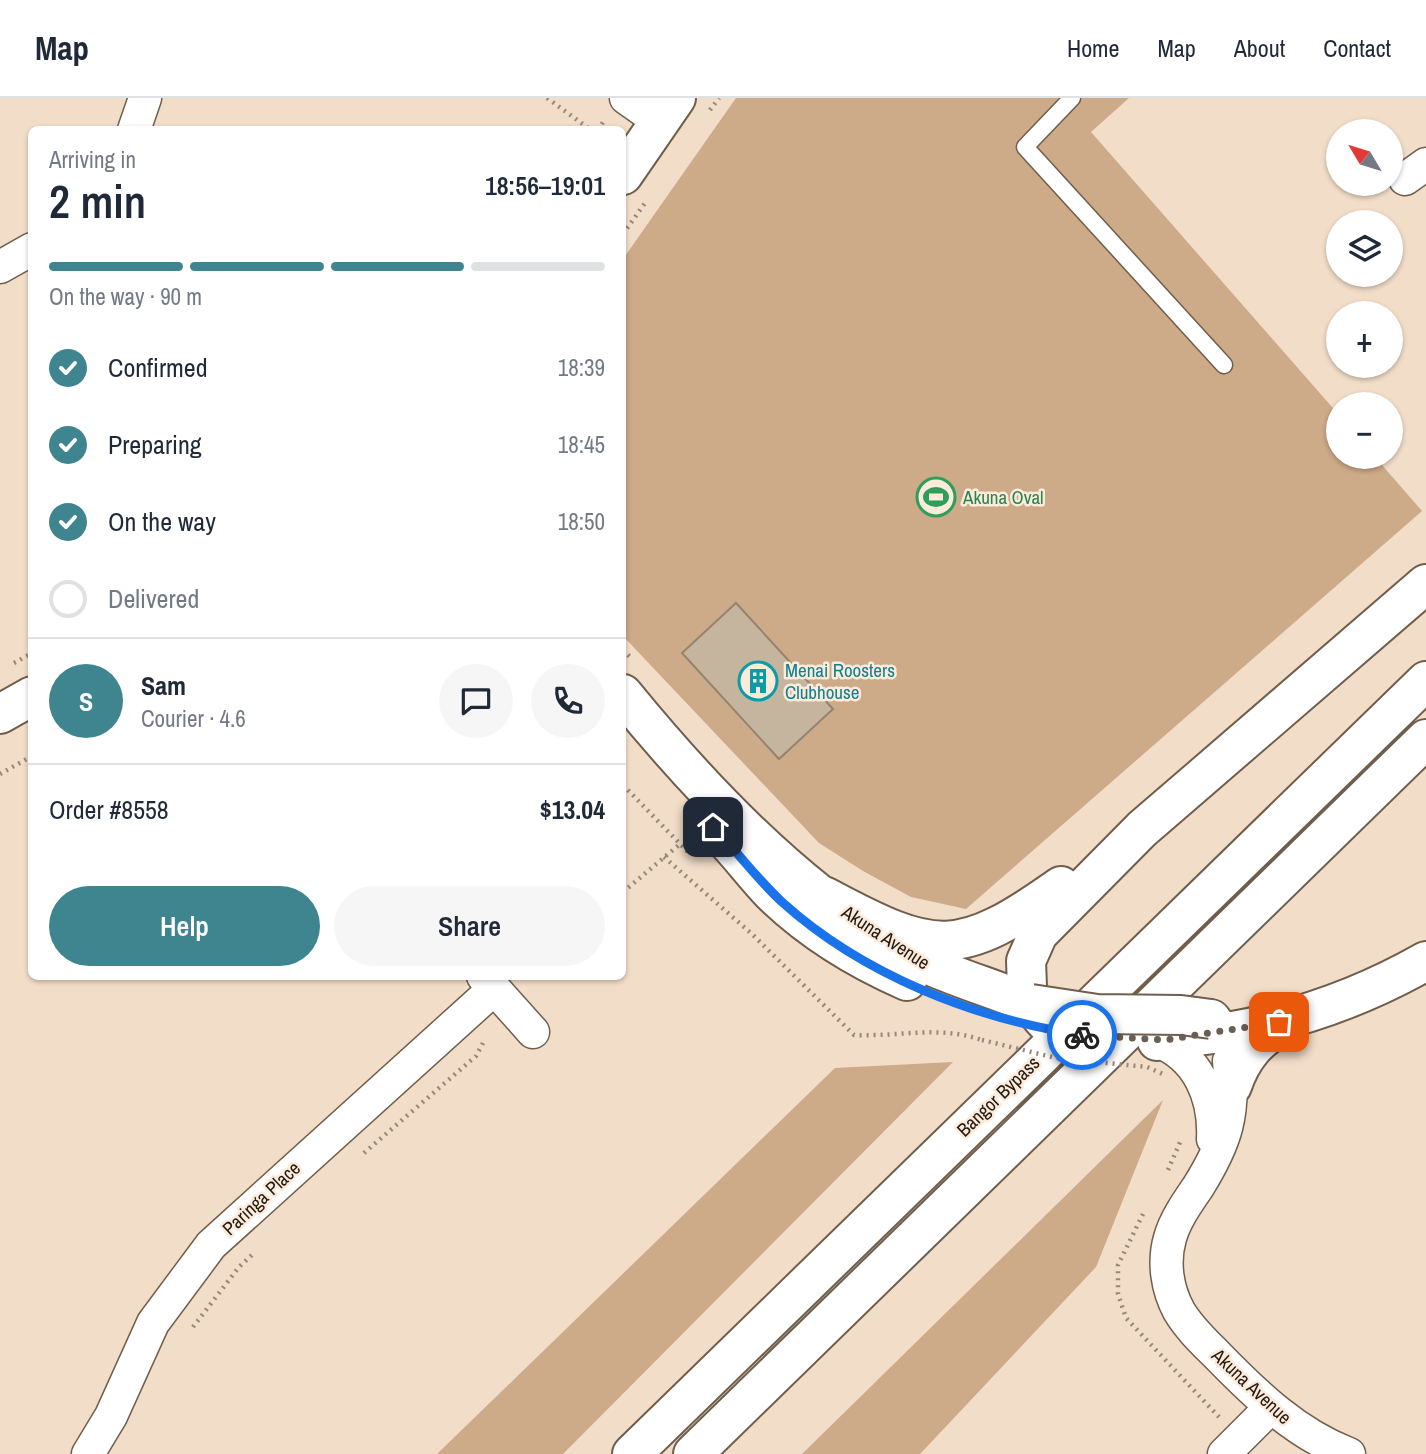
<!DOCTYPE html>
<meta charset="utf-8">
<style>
body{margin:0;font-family:"Archivo Narrow",sans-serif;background:#f6f6f7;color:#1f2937;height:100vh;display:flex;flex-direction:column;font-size:26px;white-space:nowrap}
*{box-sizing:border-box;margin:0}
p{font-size:23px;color:#747a83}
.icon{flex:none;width:38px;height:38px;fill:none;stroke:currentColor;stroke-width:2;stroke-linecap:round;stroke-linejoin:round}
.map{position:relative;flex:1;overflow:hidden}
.side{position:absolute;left:28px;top:28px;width:598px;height:854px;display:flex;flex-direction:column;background:#fff;border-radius:10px;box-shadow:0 2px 5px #0004}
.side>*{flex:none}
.needle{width:46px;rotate:308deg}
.fabs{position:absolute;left:1326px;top:21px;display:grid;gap:14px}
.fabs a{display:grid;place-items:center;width:77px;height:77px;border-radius:50%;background:#fff;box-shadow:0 2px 5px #0004;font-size:35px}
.pin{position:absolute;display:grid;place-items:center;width:60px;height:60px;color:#fff;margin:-30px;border-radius:14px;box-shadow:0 4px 10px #0006}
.courier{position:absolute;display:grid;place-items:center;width:70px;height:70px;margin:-35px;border:5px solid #1a73e8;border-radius:50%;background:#fff;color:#222;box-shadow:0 2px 9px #0007}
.summary em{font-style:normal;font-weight:600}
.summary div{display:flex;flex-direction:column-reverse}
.summary{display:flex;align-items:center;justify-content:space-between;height:119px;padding:0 21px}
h1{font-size:46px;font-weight:600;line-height:52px}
.bar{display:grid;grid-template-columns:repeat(4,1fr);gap:10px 7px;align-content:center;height:84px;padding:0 21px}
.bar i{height:9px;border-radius:5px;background:#e0e1e3}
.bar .selected{background:#3f8590}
.bar p{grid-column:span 4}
.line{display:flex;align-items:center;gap:18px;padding:0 21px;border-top:2px solid #e0e1e3}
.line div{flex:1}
.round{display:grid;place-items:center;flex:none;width:74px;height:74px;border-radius:37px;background:#f6f6f7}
ol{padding:0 21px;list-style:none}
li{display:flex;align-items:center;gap:21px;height:77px}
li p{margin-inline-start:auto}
li .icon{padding:7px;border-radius:50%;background:#3f8590;color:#fff;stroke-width:4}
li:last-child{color:#747a83}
li i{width:38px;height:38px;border:4px solid #e0e1e3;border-radius:50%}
.cta{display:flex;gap:14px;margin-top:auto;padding:14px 21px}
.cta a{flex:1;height:80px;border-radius:42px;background:#3f8590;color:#fff;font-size:28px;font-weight:600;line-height:80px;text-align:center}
.cta a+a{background:#f6f6f7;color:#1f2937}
header{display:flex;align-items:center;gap:42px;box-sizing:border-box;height:98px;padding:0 35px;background:#fff;border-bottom:2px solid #e0e1e3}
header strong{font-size:33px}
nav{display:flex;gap:38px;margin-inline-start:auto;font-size:24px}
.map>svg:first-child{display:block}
.green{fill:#cdaa88}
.building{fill:#c5b49e;stroke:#94846f;stroke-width:2}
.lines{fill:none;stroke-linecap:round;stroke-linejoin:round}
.lane-casing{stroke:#705e4c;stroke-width:19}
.street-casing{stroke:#705e4c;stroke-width:35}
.secondary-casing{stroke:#705e4c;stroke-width:42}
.primary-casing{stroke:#705e4c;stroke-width:42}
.path{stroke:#98887a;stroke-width:4.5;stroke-dasharray:2 5;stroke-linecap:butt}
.lane{stroke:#fff;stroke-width:16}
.street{stroke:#fff;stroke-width:32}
.secondary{stroke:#fff;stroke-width:38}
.primary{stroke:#fff;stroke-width:38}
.secondary-bridge-casing{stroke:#705e4c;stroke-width:42;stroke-linecap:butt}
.path-bridge{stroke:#98887a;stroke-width:4.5;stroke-dasharray:2 5;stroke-linecap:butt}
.secondary-bridge{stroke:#fff;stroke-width:38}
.done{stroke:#6b5e53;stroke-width:7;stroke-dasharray:0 12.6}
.route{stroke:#1a73e8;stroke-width:9}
.labels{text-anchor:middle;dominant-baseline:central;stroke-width:5;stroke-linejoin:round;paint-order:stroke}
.leisure-label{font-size:19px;fill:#27864d;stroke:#fcebdb;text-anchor:start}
.culture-label{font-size:19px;fill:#0d838f;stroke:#fcebdb;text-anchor:start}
.street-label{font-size:19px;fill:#221a13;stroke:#fcebdb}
</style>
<header>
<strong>Map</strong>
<nav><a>Home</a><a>Map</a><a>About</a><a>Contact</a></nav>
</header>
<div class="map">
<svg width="1426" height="1356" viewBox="0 0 1426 1356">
<rect width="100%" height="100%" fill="#f2ddc9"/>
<!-- green -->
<path class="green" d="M736,0H1129L1091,34L1339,317V359H1375L1422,413L966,811L911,799L863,773L819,745L623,538V161Z
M953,964L563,1356H437L835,970Z
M1163,1002L1096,1169L920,1356H802Z"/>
<!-- building -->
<path class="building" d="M736,505L833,611L779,661L682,555Z"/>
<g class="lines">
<defs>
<path id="lane" d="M1072,0L1025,49L1224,267"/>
<path id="street" d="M626,0L660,24
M134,32L145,0
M1405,81L1426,66
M0,169L32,151
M483,878L533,934
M1157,943C1198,958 1215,999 1213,1041
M1229,963C1235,1016 1226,1044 1198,1089C1187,1105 1175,1122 1170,1140C1163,1164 1167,1191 1179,1213C1189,1230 1204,1244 1217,1257C1256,1297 1296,1336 1349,1356
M88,1356L111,1318L153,1225L211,1147L494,891
M1224,1356L1271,1309"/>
<path id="secondary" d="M623,77L676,0
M623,596C699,689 788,783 891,847C936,875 980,885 1028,905C1035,908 1041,922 1049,927
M0,616L32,598
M718,734C737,753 753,775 772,795C810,832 859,862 907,883
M1157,943L1222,935L1211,921"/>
<path id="primary" d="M826,799C936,858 959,860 1061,788
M1031,906L1027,889L1026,863L1038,836L1142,731L1426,486
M1222,935C1296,923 1361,900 1426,863
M1232,988C1242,958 1258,940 1285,926
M632,1356L1426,583
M693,1356L1426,641"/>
</defs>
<!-- lane casing -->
<use href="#lane" class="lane-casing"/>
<!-- street casing -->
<use href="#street" class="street-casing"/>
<!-- secondary casing -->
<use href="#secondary" class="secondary-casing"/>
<!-- primary casing -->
<use href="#primary" class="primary-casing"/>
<!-- path -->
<path class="path" d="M547,0L591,32
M710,12L719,0
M598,32L605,21
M623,136L645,105
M623,552L632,561
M14,565L32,555
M0,676L32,658
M623,687L688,754
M664,759L752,836L854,937C900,939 938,927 982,942
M623,794L680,746
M364,1055L476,958L483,945
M1168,1072L1181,1042
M1143,1116L1118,1167V1196L1126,1220L1219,1319
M193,1229L239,1169L254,1155"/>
<!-- lane -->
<use href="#lane" class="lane"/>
<!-- street -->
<use href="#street" class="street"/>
<!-- secondary -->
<use href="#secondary" class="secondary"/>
<!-- primary -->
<use href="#primary" class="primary"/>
<defs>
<path id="secondary-bridge" d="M1031,906L1097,916L1181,917L1211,921"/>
</defs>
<!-- secondary-bridge casing -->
<use href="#secondary-bridge" class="secondary-bridge-casing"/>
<!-- path-bridge -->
<path class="path-bridge" d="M982,942L1056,960L1147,969L1165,977"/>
<!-- secondary-bridge -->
<use href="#secondary-bridge" class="secondary-bridge"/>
</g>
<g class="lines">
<!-- done -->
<path class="done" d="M1082,937L1165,942L1279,924"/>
<!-- route -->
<path class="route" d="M713,729C737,753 757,781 782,804C863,877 975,921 1082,937"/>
</g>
<!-- icons -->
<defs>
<symbol id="stadium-ring" viewBox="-11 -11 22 22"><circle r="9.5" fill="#fcebdb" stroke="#2e9e5b" stroke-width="1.5"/><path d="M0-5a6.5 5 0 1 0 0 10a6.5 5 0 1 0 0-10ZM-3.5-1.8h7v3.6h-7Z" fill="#2e9e5b"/></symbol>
<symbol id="building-ring" viewBox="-11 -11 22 22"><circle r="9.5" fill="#fcebdb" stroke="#0f9aa8" stroke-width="1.5"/><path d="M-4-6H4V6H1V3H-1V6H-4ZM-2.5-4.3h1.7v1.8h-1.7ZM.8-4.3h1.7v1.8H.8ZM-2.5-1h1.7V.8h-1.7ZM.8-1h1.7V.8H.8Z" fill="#0f9aa8"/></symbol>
</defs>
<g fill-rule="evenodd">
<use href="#stadium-ring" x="914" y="377" width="44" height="44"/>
<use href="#building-ring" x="736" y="561" width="44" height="44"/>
</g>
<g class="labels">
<!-- leisure labels -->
<g class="leisure-label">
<text x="963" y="399">Akuna Oval</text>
</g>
<!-- culture labels -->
<g class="culture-label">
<text x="785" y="572">Menai Roosters<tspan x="785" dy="22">Clubhouse</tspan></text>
</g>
<!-- street labels -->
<g class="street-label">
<text transform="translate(886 839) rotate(33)">Akuna Avenue</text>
<text transform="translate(998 998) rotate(-44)">Bangor Bypass</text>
<text transform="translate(261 1100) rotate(-43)">Paringa Place</text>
<text transform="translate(1252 1288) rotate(43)">Akuna Avenue</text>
</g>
</g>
</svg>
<div class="fabs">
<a><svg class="needle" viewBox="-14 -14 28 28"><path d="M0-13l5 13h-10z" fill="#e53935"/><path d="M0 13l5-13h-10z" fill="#747a83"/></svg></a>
<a><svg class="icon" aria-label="layers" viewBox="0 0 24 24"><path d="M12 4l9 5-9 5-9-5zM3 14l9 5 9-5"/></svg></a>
<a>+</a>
<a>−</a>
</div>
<div class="pin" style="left:1279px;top:924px;background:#ea580c"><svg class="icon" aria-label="bag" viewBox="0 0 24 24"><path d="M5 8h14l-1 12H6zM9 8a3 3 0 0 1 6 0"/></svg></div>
<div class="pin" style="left:713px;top:729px;background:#1f2937"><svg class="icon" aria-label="home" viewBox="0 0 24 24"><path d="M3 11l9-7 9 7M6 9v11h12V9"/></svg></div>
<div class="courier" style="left:1082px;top:937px"><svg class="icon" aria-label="bike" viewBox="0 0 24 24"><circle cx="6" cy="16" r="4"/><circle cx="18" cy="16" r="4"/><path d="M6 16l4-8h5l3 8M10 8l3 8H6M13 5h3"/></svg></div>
<section class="side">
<div class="summary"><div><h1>2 min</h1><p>Arriving in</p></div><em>18:56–19:01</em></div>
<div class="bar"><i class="selected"></i><i class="selected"></i><i class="selected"></i><i></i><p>On the way · 90 m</p></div>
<ol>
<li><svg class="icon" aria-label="check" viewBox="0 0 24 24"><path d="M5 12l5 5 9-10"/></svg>Confirmed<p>18:39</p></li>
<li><svg class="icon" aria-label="check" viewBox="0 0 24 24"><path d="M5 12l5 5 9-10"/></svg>Preparing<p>18:45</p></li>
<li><svg class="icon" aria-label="check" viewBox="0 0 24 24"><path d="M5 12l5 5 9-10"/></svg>On the way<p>18:50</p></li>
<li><i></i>Delivered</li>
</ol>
<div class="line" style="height:126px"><b class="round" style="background:#3f8590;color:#fff">S</b><div><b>Sam</b><p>Courier · 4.6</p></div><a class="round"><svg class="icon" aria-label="chat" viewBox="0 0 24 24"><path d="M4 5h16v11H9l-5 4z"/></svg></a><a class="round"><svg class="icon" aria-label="phone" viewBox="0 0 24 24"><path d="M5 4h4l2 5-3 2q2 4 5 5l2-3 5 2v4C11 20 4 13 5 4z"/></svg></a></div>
<div class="line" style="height:91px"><div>Order #8558</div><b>$13.04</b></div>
<div class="cta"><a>Help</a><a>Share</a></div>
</section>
</div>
